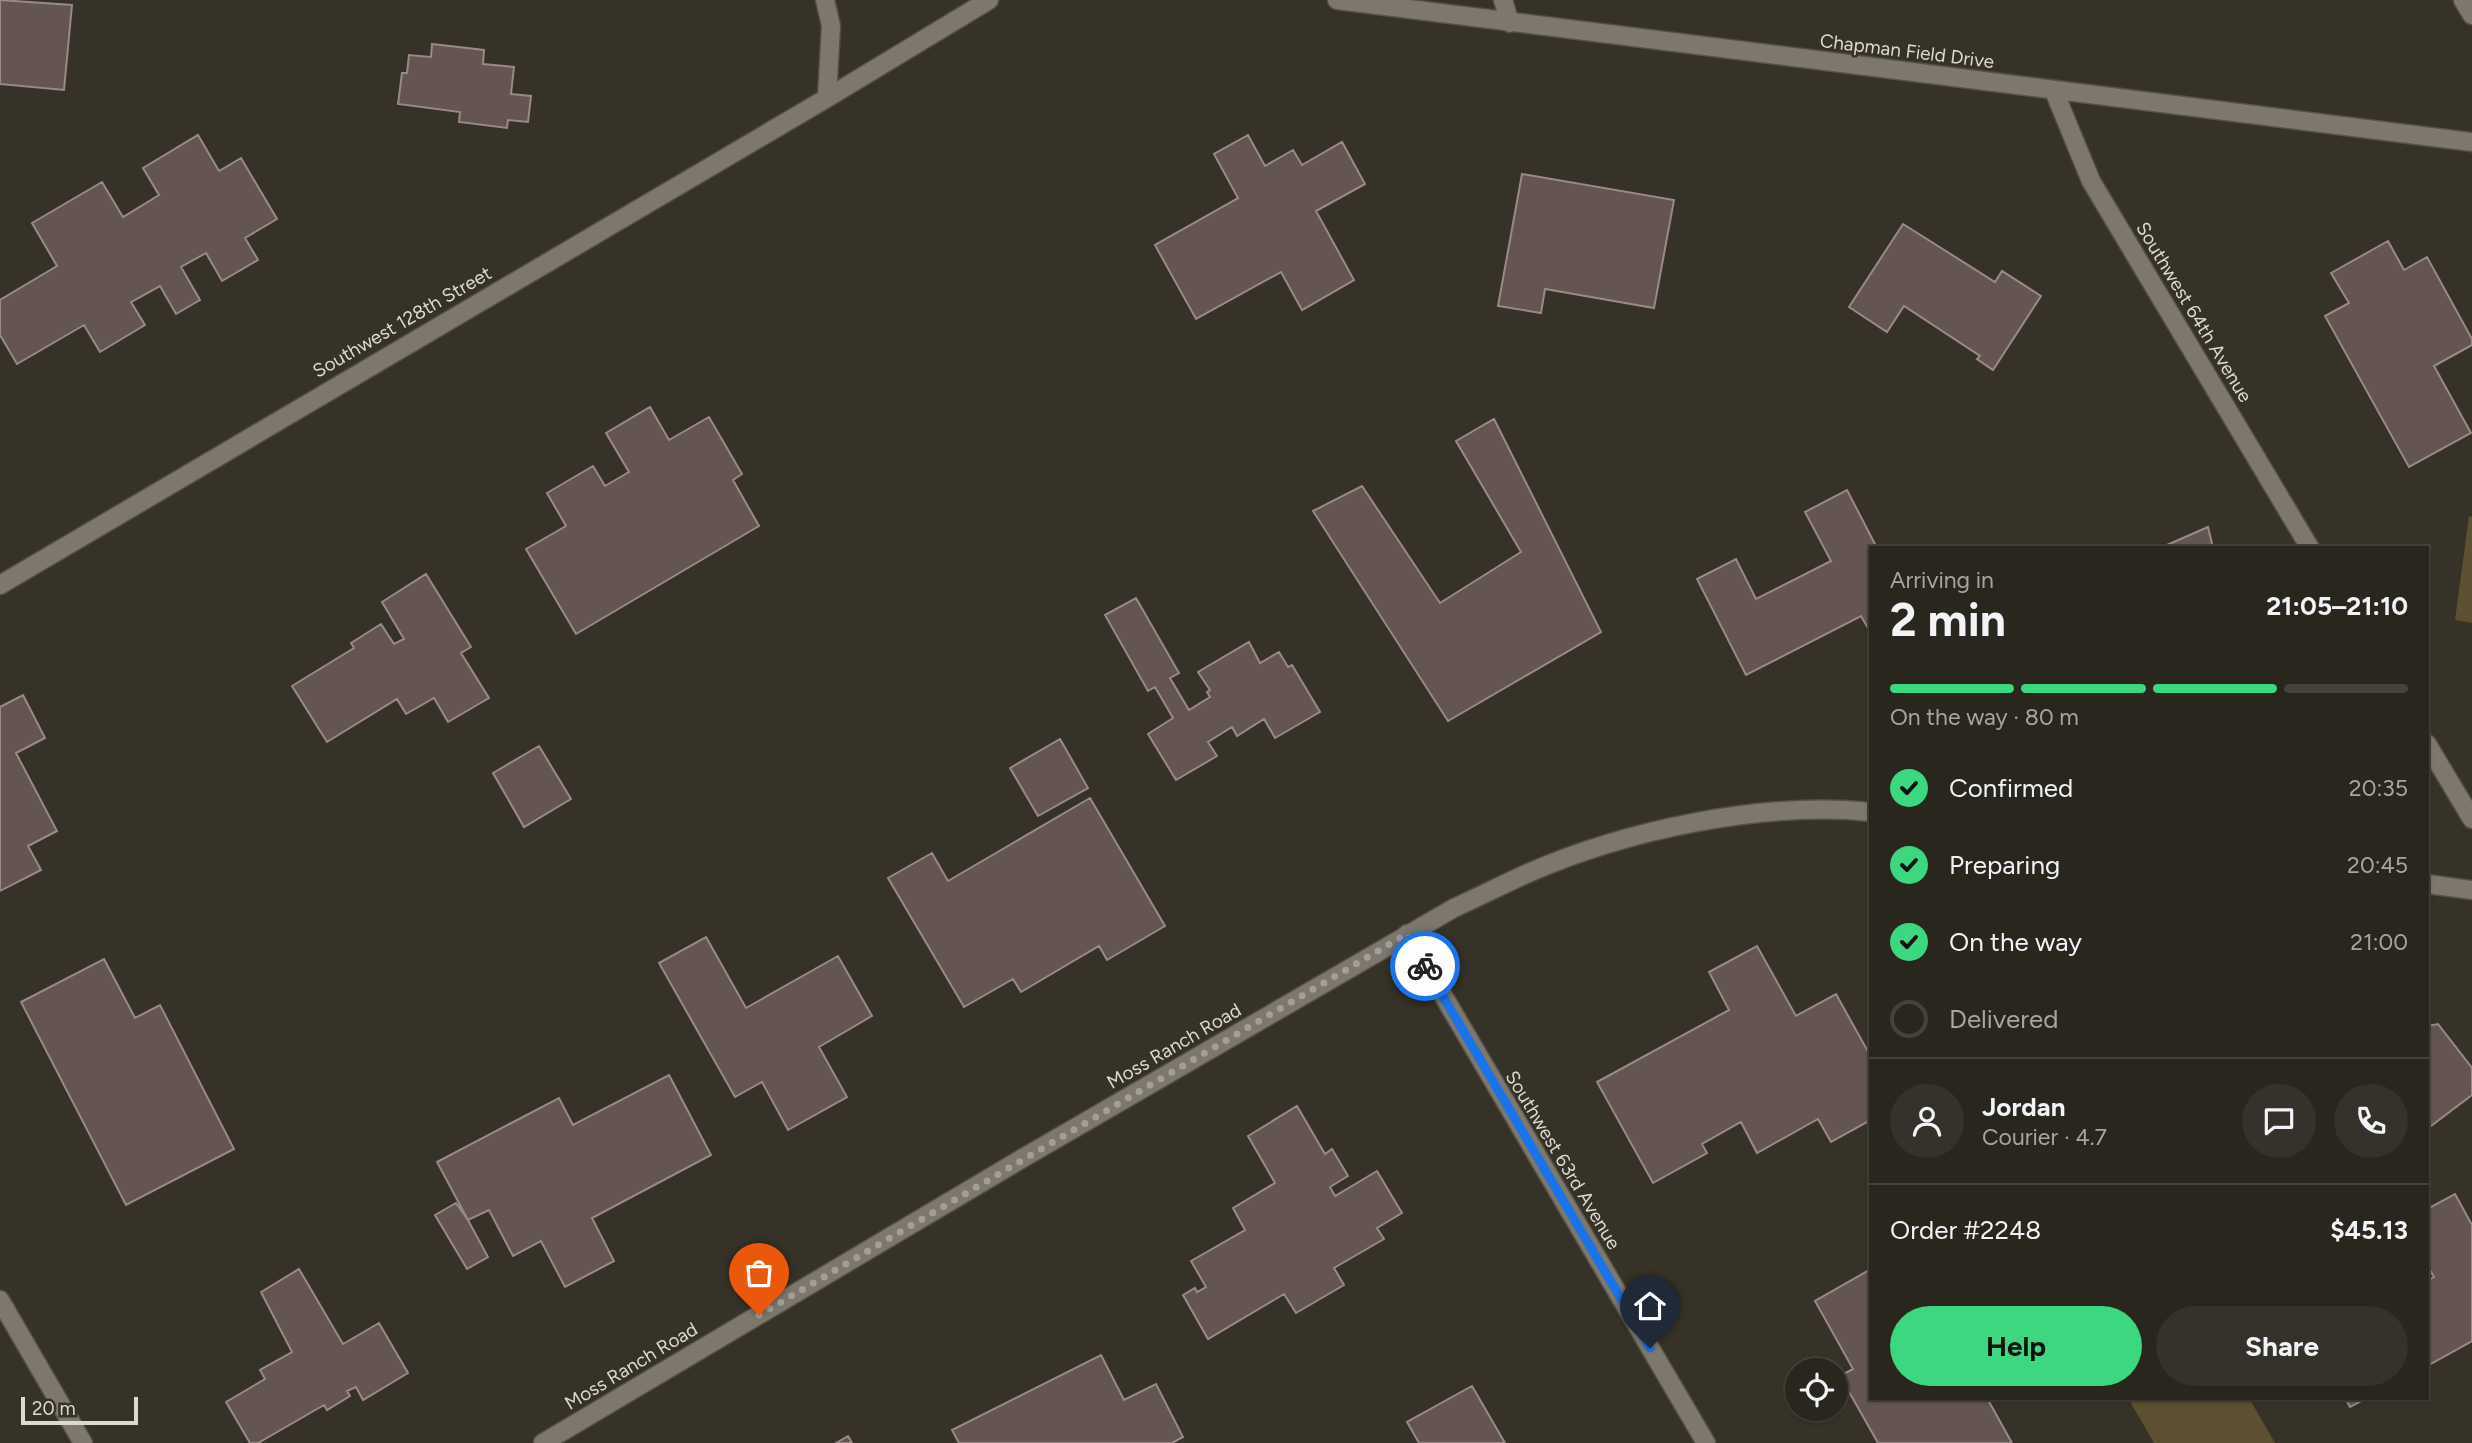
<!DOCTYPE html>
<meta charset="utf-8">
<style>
body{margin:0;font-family:Figtree,sans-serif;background:#34322a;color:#f1f3f6;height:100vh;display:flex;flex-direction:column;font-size:26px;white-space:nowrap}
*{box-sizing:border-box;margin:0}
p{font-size:23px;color:#a5a5a4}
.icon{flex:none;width:38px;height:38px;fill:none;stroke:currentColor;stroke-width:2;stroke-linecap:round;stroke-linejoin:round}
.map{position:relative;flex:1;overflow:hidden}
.drawer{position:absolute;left:1869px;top:546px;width:560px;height:854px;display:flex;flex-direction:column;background:#28261d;border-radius:0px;box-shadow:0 2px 5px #0004,0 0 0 2px #44433b}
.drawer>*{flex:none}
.buttons{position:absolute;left:1785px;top:1358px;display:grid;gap:14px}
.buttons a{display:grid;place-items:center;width:63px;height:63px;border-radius:50%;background:#28261d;box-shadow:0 2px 5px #0004,0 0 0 2px #44433b;font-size:35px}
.scale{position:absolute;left:21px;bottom:18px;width:117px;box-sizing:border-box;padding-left:7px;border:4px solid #dbd9d2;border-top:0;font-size:19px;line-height:24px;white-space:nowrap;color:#dbd9d2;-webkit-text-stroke:5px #363227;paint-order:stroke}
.pin{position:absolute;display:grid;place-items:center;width:60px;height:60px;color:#fff;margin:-72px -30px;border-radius:50% 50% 50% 0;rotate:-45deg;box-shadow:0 0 7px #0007}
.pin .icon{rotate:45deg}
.courier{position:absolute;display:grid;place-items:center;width:70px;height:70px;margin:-35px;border:5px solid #1a73e8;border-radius:50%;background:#fff;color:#222;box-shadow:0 2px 9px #0007}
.head em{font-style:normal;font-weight:700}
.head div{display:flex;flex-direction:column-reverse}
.head{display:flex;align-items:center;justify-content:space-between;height:119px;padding:0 21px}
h1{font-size:46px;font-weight:700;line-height:52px}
.bar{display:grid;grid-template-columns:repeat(4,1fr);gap:10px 7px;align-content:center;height:84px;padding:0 21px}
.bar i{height:9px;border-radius:5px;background:#44433b}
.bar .on{background:#3cd77e}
.bar p{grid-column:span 4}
.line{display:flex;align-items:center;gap:18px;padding:0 21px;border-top:2px solid #44433b}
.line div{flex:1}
.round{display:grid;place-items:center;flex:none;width:74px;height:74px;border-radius:37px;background:#34322a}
ol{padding:0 21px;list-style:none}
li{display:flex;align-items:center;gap:21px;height:77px}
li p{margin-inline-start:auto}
li .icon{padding:7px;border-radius:50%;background:#3cd77e;color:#111;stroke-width:4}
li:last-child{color:#a5a5a4}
li i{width:38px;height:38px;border:4px solid #44433b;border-radius:50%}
.primary-button{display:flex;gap:14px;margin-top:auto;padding:14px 21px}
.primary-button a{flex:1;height:80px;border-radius:42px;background:#3cd77e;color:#111;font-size:28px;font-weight:700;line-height:80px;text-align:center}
.primary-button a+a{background:#34322a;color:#f1f3f6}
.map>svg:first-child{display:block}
.green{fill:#5d5030}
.building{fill:#645553;stroke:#998987;stroke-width:2}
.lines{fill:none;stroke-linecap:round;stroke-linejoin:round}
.minor-casing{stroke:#524f46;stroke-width:21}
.minor{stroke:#7d786b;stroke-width:18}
.done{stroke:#a19f96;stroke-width:7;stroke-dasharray:0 12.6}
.route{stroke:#1a73e8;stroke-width:9}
.labels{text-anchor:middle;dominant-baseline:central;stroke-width:5;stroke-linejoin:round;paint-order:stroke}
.street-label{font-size:19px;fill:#dbd9d2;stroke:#363227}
</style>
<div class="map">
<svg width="2472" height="1443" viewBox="0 0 2472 1443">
<rect width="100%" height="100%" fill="#363227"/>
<!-- green -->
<path class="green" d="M2469,516L2472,517V623L2455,620Z
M2128,1398H2249L2275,1443H2154Z"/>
<!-- building -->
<path class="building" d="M0,0L72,5L64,90L0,84Z
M432,44L484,50L483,64L514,67L511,94L531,96L528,122L508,120L507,128L459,122L460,112L398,104L402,73H407L409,55L431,57Z
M198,135L219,171L241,158L277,219L245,238L258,260L222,281L206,253L181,267L200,300L176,314L160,286L131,302L145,325L100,352L84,325L17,364L0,335V300L57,266L32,223L102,182L123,217L159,195L143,168Z
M1248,135L1265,166L1293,150L1302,165L1342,142L1365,184L1316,211L1354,280L1302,310L1281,272L1196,319L1155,245L1238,198L1214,154Z
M1522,174L1674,200L1654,308L1545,289L1541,313L1498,306Z
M1903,224L1995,282L2002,271L2041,296L1993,370L1977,359L1980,356L1904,306L1887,332L1849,307Z
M2388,241L2404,270L2427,257L2472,339V345L2434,366L2471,433L2409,467L2325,316L2349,303L2331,273Z
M650,407L669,440L709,417L742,474L733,480L759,526L576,634L526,549L566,526L547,493L593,466L605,486L629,472L606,433Z
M1494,419L1601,632L1448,721L1313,511L1362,486L1440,603L1521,552L1456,441Z
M1847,490L1877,548H1871V626L1868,628L1861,616L1746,675L1697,579L1736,559L1756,599L1831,561L1805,512Z
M2208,527L2213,548H2160Z
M426,574L471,647L461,653L489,698L448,722L434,698L406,714L397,699L327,742L292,686L354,648L351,643L381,624L394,644L404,639L382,602Z
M1136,598L1179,673L1170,678L1189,710L1210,697L1207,692L1210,690L1198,672L1249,642L1260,663L1279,652L1288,667L1292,665L1320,712L1275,738L1264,719L1237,736L1232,727L1208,742L1217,756L1176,780L1148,734L1173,718L1155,687L1148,691L1105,615Z
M23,695L45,738L16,753L57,831L28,846L41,870L0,891V707Z
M1060,739L1088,788L1038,816L1010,768Z
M539,746L571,799L524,827L493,773Z
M1090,798L1165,926L1107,960L1099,946L1021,992L1013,979L964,1007L888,878L932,853L948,881Z
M706,937L746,1008L838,956L872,1016L819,1047L847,1097L788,1130L762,1082L735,1097L659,963Z
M1757,946L1796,1016L1836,994L1871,1057V1120L1831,1142L1818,1119L1757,1153L1741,1122L1702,1144L1707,1153L1653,1183L1597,1082L1729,1010L1709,972Z
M104,959L135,1018L160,1005L234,1149L126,1205L21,1002Z
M2438,1024L2472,1068V1095L2427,1129V1026Z
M669,1075L711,1155L592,1218L614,1261L565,1287L541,1241L513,1256L489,1210L468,1220L437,1162L559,1098L573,1125Z
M1297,1106L1325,1154L1332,1149L1348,1176L1330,1187L1335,1196L1377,1171L1402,1213L1377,1228L1384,1239L1334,1268L1344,1285L1296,1313L1284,1294L1208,1339L1183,1295L1195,1288L1197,1292L1206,1287L1191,1261L1245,1230L1233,1208L1275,1183L1248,1136Z
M2455,1194L2472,1225V1341L2427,1366V1281L2434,1277L2427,1265V1209Z
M456,1203L468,1220L488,1257L467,1269L435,1215Z
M299,1269L343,1344L379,1323L408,1373L363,1400L356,1387L347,1391L350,1396L327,1410L324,1405L258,1443H250L226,1402L265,1379L260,1370L292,1352L261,1292Z
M1871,1269V1398H1987L2012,1443H1878L1840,1376L1853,1369L1815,1301Z
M1101,1355L1124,1400L1156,1384L1183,1437L1172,1443H959L952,1430Z
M1472,1386L1505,1443H1419L1407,1422Z
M2345,1398H2367L2350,1407Z
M848,1436L852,1443H836Z"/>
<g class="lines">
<defs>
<path id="minor" d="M825,0L831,26L827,98
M1337,0L2472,142
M1503,0L1510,23
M2463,0L2472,15
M2054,91L2091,181L2310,548
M0,585L827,98L989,0
M2427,744L2472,819
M2427,884L2472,890
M1407,934L1706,1443
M0,1300L83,1443
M543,1443L1023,1158L1454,908C1478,897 1502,885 1526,874C1626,830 1762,801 1871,812"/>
</defs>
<!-- minor casing -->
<use href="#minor" class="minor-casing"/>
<!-- minor -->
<use href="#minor" class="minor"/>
</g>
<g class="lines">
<!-- done -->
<path class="done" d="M759,1315L1407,934L1425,966"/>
<!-- route -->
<path class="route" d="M1425,966L1650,1348"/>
</g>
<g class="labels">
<!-- street labels -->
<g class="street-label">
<text transform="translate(1907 51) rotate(7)">Chapman Field Drive</text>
<text transform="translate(2194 312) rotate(59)">Southwest 64th Avenue</text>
<text transform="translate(402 322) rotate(-30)">Southwest 128th Street</text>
<text transform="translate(1174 1046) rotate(-30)">Moss Ranch Road</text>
<text transform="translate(1563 1160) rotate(59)">Southwest 63rd Avenue</text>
<text transform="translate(631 1366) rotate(-31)">Moss Ranch Road</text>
</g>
</g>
</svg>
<div class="buttons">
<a><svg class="icon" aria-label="locate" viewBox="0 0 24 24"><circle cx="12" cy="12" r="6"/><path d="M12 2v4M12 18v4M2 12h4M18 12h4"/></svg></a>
</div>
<div class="scale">20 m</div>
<div class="pin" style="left:759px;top:1315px;background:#ea580c"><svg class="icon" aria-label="bag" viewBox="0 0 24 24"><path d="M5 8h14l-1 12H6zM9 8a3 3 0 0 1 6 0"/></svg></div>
<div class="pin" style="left:1650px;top:1348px;background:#1f2937"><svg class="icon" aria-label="home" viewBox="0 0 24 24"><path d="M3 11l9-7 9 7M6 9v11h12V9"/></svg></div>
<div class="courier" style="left:1425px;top:966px"><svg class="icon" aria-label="bike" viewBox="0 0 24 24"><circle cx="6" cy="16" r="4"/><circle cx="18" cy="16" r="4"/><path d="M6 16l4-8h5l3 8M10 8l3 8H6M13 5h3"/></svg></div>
<section class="drawer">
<div class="head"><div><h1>2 min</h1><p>Arriving in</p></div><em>21:05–21:10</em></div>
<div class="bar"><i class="on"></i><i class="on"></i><i class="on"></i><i></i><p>On the way · 80 m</p></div>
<ol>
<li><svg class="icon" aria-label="check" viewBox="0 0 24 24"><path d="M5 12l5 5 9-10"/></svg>Confirmed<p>20:35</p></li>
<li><svg class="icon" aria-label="check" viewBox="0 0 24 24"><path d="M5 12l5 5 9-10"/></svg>Preparing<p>20:45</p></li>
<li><svg class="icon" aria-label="check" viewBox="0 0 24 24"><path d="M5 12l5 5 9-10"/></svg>On the way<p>21:00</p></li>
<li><i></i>Delivered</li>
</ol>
<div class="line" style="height:126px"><a class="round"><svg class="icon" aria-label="person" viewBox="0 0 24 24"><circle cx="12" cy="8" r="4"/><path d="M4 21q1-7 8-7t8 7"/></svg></a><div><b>Jordan</b><p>Courier · 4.7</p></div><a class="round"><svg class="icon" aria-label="chat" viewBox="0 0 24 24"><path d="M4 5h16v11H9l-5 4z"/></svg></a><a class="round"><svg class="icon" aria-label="phone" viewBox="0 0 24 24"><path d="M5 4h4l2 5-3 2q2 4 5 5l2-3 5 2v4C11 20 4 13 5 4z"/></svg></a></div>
<div class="line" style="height:91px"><div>Order #2248</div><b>$45.13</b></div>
<div class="primary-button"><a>Help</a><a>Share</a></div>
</section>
</div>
